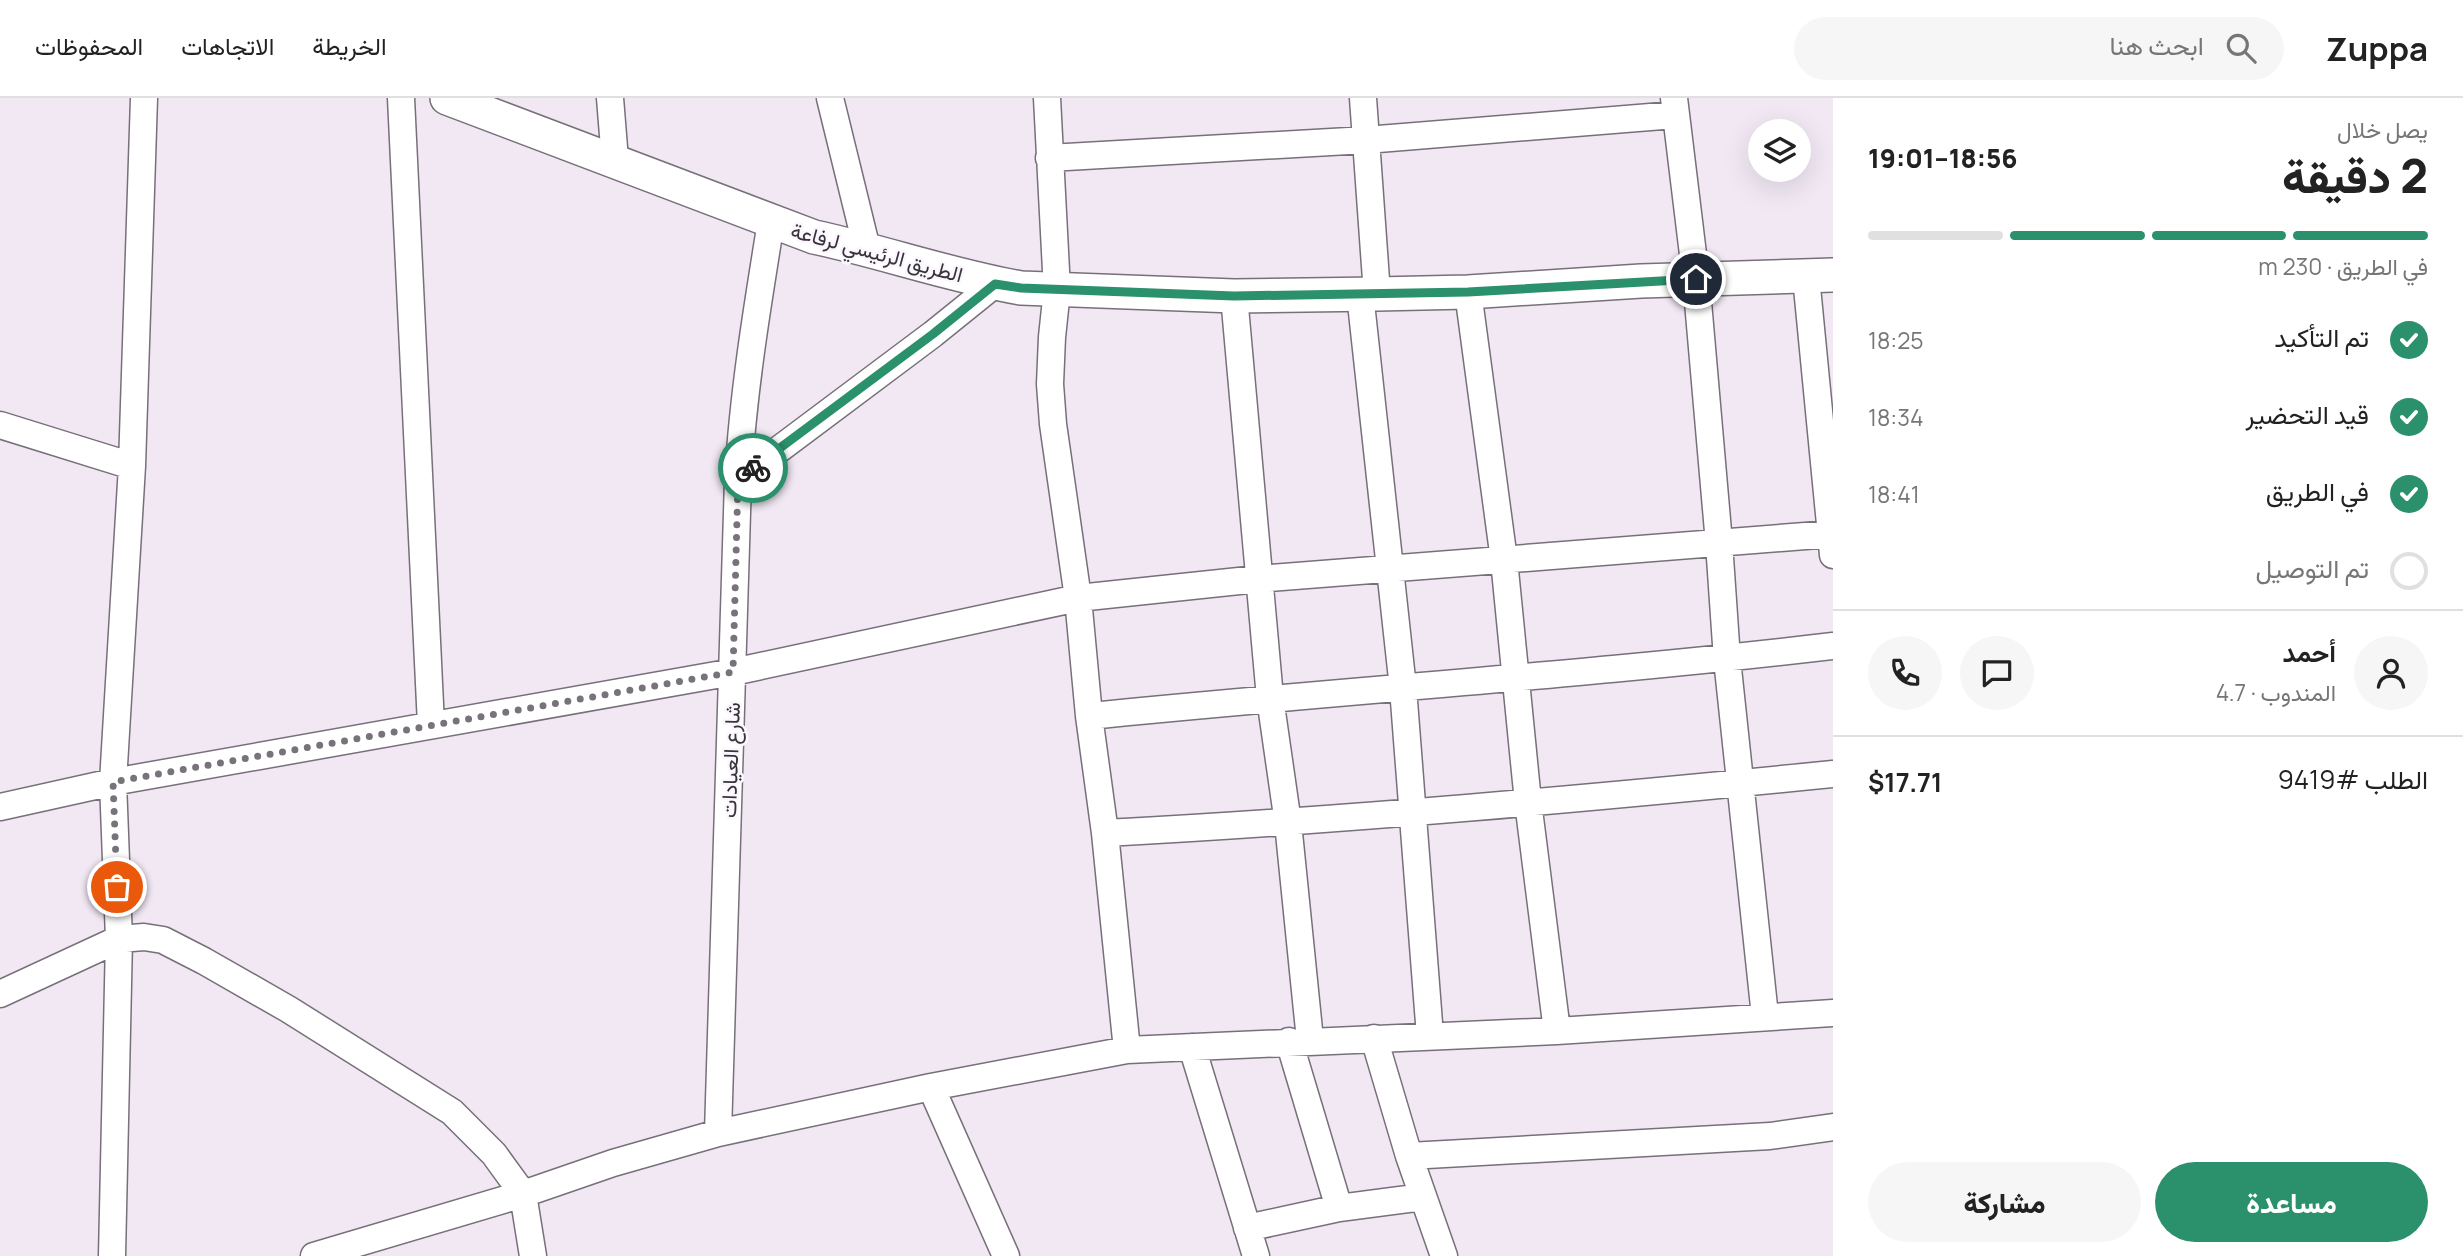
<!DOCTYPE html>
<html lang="ar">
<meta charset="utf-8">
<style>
body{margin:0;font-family:Manrope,Vazirmatn,sans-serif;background:#f6f6f6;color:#222;direction:rtl;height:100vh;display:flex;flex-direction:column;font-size:26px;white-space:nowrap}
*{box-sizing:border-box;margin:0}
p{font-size:23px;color:#767676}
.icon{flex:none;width:38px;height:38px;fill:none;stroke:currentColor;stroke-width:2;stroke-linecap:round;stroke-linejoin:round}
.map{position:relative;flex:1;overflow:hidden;direction:ltr}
.sheet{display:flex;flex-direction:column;background:#fff;width:630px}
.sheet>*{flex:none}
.buttons{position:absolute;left:1748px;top:21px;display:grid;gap:14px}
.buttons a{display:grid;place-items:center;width:63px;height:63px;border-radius:50%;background:#fff;box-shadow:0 7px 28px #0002;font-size:35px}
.pin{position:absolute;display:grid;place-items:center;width:60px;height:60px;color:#fff;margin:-30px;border:4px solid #fff;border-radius:50%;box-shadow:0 2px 7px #0007}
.courier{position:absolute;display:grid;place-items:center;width:70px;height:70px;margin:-35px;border:5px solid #2b906c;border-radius:50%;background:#fff;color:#222;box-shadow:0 2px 9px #0007}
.overview em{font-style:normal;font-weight:800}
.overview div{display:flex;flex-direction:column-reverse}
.overview{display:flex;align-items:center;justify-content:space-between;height:119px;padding:0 35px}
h1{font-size:46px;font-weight:800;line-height:52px}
.bar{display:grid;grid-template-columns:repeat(4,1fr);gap:10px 7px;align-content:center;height:84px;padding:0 35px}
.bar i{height:9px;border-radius:5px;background:#e0e0e0}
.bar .selected{background:#2b906c}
.bar p{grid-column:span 4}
.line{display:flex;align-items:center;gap:18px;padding:0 35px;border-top:2px solid #e0e0e0}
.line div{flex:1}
.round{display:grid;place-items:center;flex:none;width:74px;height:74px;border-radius:37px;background:#f6f6f6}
ol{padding:0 35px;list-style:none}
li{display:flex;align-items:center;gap:21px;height:77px}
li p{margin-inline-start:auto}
li .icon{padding:7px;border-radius:50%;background:#2b906c;color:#fff;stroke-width:4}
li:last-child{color:#767676}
li i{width:38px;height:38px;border:4px solid #e0e0e0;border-radius:50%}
.button{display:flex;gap:14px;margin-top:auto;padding:14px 35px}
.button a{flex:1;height:80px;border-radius:42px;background:#2b906c;color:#fff;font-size:28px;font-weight:800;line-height:80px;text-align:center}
.button a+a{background:#f6f6f6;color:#222}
header{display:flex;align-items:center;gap:42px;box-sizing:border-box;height:98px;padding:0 35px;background:#fff;border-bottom:2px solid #e0e0e0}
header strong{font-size:33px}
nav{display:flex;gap:38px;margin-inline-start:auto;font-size:24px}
.search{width:490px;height:63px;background:#f6f6f6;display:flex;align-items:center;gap:18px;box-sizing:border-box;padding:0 24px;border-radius:38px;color:#767676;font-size:26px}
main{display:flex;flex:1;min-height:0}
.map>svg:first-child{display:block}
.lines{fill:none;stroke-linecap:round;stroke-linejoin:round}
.minor-casing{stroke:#776f79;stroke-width:29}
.tertiary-casing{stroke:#776f79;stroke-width:36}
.minor{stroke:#fff;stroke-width:26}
.tertiary{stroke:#fff;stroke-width:33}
.done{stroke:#78737a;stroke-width:7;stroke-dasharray:0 12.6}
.route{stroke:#2b906c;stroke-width:9}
.labels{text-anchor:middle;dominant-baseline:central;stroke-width:5;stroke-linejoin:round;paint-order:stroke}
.street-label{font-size:21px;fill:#373438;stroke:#fcf7fe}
</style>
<header>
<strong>Zuppa</strong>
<div class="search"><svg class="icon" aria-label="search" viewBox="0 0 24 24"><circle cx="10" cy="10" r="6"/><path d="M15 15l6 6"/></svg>ابحث هنا</div>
<nav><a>الخريطة</a><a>الاتجاهات</a><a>المحفوظات</a></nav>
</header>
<main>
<section class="sheet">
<div class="overview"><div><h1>2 دقيقة</h1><p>يصل خلال</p></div><em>18:56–19:01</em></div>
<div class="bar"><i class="selected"></i><i class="selected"></i><i class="selected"></i><i></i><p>في الطريق · 230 m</p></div>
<ol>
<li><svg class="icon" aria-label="check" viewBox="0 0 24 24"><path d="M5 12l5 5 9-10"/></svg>تم التأكيد<p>18:25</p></li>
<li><svg class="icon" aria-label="check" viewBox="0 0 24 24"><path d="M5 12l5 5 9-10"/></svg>قيد التحضير<p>18:34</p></li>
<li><svg class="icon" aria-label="check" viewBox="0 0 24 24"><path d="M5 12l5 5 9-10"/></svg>في الطريق<p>18:41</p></li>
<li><i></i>تم التوصيل</li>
</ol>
<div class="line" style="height:126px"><a class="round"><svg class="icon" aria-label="person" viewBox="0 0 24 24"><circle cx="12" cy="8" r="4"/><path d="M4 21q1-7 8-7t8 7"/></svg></a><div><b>أحمد</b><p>المندوب · 4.7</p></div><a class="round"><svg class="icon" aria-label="chat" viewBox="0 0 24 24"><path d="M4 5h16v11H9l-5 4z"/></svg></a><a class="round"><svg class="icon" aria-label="phone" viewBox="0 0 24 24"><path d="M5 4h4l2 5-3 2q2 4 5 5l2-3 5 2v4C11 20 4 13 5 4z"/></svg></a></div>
<div class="line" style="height:91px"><div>الطلب #9419</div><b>$17.71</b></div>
<div class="button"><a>مساعدة</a><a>مشاركة</a></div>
</section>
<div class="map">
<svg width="1833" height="1158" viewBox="0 0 1833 1158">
<rect width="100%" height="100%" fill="#f1e8f4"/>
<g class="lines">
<defs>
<path id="minor" d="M401,0L431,627
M610,0L615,62
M830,0L867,151
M1047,0L1057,192L1052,239L1050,286L1053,326L1078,500L1089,618L1105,735L1127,952
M1363,0L1377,196
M1674,0L1696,181L1719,445L1727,561L1765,918
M1049,60L1366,42L1675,17
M1806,179L1833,457
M1468,194L1504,462L1528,704L1557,933
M1360,196L1403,590L1430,938
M1234,198L1270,600L1288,725L1310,942
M0,327L132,368
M738,382L933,236L995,186
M1089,618C1337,593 1586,577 1833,548
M0,709L113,684L733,574L1078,500L1258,481L1831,436
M1105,735C1349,722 1591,700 1833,676
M0,896L119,841L144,839L163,842L204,863L288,911L452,1014L494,1056L523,1096L533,1158
M1374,940L1409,1058L1444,1158
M1289,943L1339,1110
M1192,949L1256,1158
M931,989L1006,1158
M718,1035L738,382C743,295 757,210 771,124
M1409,1058L1770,1038L1833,1029
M1247,1130L1339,1110L1423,1099
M112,1158L119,841L113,684L132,368L144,0
M314,1158L523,1096L613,1065L718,1035L931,989L1127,952L1557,933L1833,915"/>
<path id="tertiary" d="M447,0L814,139C884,154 951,178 1021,190L1234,198L1377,196L1468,194L1641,183L1833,177"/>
</defs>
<!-- minor casing -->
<use href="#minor" class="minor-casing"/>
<!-- tertiary casing -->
<use href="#tertiary" class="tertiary-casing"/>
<!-- minor -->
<use href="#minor" class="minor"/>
<!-- tertiary -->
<use href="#tertiary" class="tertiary"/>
</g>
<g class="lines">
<!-- done -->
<path class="done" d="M117,789L113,684L733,574L738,382L753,370"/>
<!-- route -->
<path class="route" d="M753,370L933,236L995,186L1021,190L1234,198L1468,194L1696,181"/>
</g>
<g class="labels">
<!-- street labels -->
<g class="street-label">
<text transform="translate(877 154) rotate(15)">الطريق الرئيسي لرفاعة</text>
<text transform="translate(730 662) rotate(-88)">شارع العيادات</text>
</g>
</g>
</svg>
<div class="buttons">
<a><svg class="icon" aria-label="layers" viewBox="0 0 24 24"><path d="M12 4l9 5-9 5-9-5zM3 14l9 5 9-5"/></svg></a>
</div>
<div class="pin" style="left:117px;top:789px;background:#ea580c"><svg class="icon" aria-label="bag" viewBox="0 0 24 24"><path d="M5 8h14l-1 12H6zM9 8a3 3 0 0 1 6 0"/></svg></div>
<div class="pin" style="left:1696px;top:181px;background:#1f2937"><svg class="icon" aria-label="home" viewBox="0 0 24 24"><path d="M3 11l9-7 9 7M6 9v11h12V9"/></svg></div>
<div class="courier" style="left:753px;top:370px"><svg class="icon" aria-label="bike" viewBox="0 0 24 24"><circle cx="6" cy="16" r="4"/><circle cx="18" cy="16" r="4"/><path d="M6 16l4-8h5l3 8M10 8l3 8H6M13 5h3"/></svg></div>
</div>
</main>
